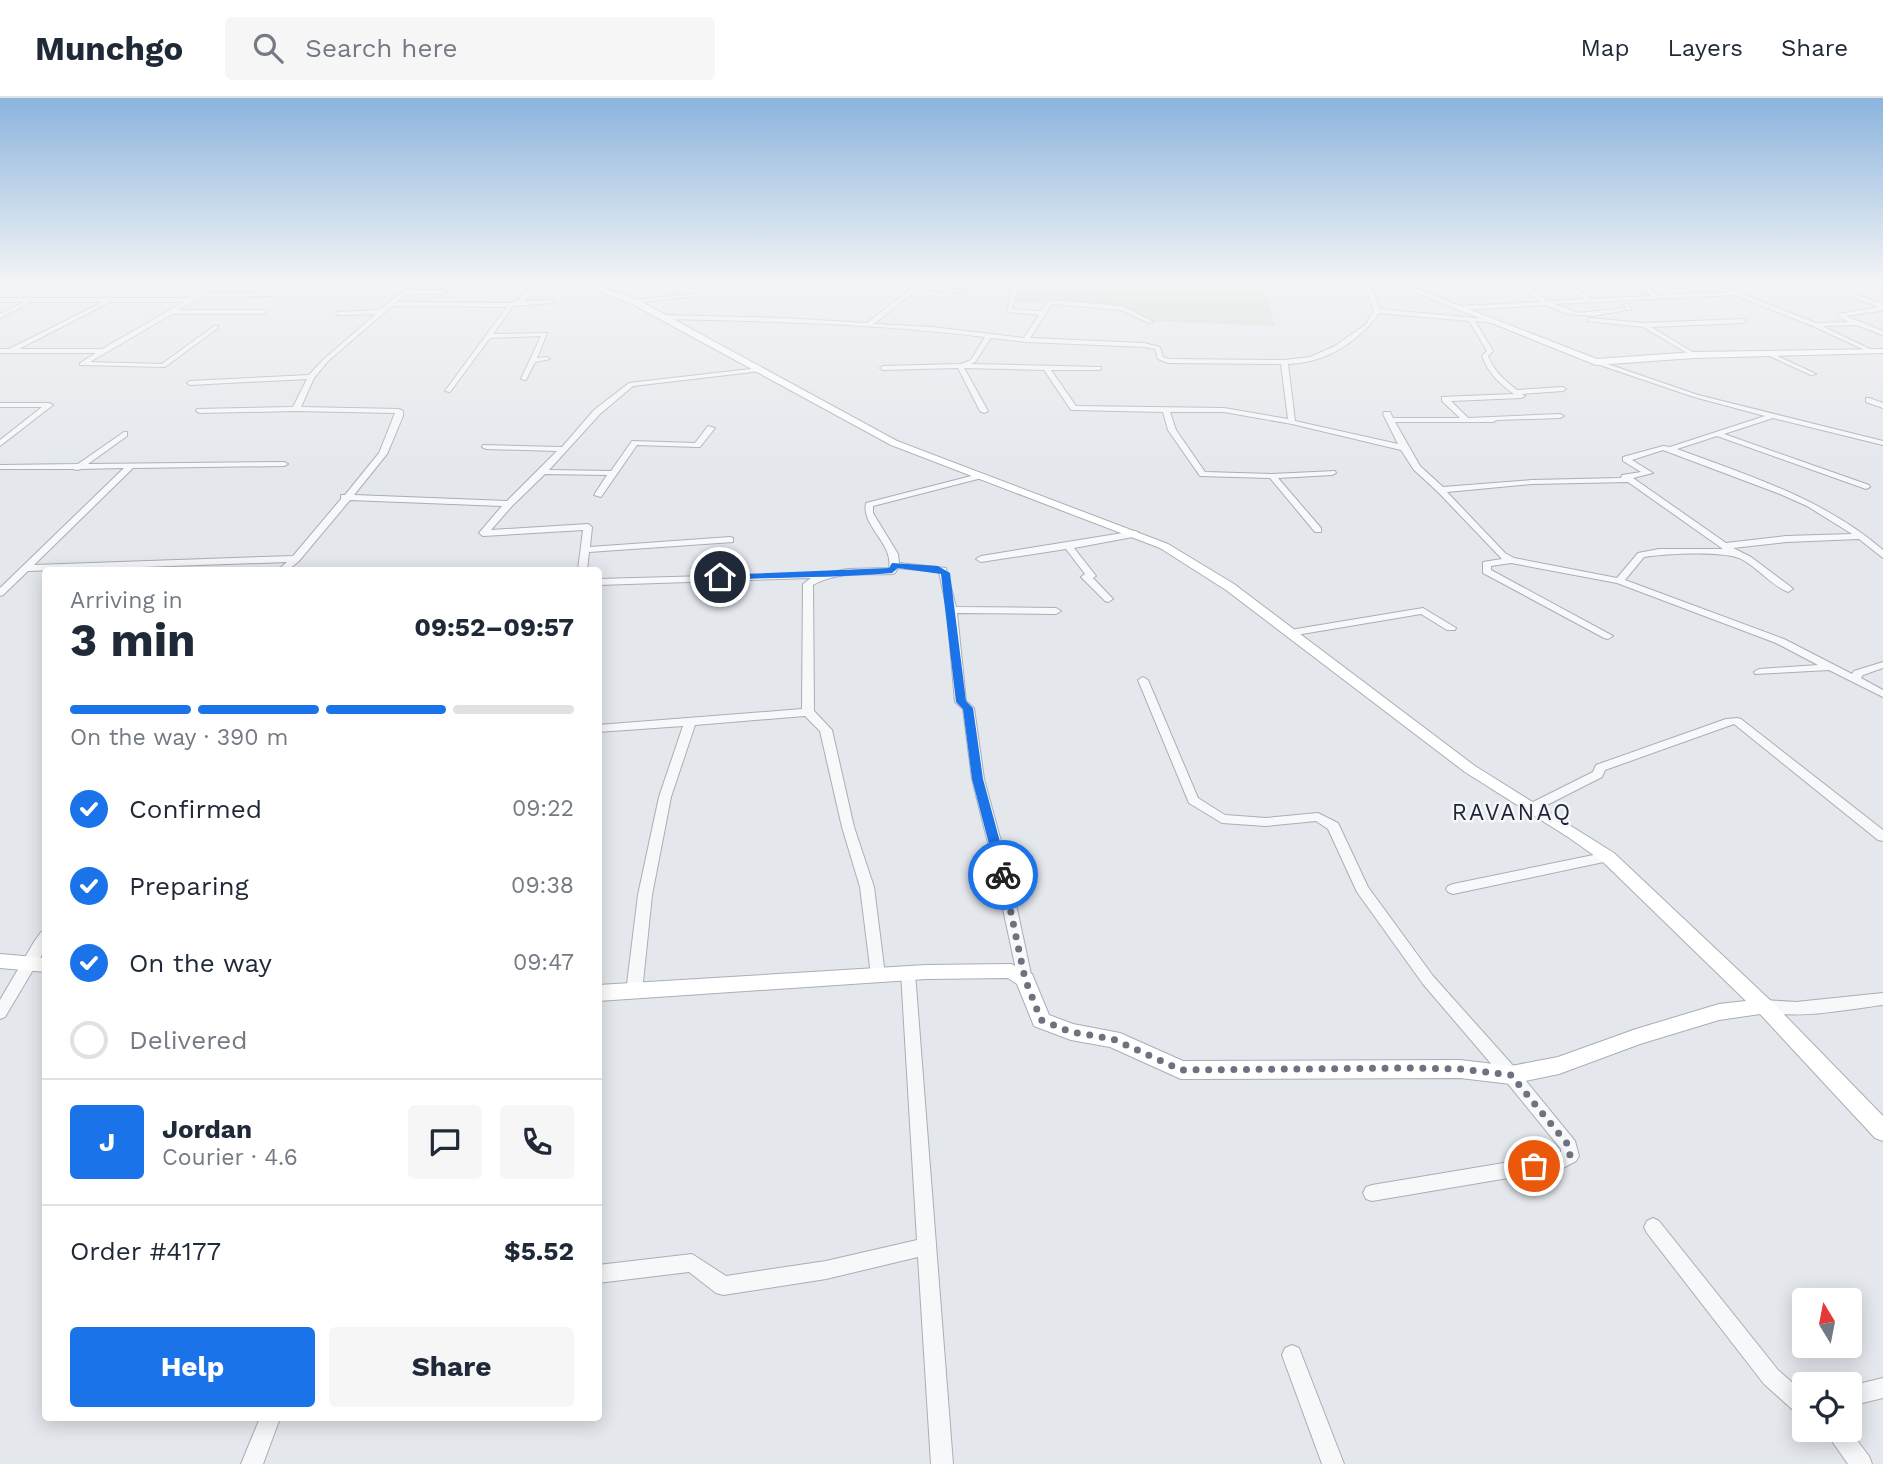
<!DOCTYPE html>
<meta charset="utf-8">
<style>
body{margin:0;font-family:"Work Sans",sans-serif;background:#f6f6f7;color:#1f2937;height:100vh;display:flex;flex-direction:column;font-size:26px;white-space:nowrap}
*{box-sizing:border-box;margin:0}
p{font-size:23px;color:#747a83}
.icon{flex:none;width:38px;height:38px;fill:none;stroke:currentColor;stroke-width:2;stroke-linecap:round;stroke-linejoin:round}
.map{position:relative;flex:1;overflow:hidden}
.side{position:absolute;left:42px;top:469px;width:560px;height:854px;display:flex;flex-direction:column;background:#fff;border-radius:7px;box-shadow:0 4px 18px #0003}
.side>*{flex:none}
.needle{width:46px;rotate:350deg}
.fabs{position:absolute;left:1792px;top:1190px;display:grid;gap:14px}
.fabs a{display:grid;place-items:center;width:70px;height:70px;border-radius:7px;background:#fff;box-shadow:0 4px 18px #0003;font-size:35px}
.pin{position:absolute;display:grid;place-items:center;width:60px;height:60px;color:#fff;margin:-30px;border:4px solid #fff;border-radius:50%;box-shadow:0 2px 7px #0007}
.courier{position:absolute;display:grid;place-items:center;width:70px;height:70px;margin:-35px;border:5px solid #1a73e8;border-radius:50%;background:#fff;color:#222;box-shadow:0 2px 9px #0007}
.summary em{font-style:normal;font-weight:700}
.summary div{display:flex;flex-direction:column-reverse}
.summary{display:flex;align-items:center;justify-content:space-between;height:119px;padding:0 28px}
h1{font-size:46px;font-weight:700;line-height:52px}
.bar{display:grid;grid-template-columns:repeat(4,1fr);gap:10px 7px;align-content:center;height:84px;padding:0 28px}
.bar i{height:9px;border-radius:5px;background:#e0e1e3}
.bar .selected{background:#1a73e8}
.bar p{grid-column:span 4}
.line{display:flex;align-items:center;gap:18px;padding:0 28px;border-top:2px solid #e0e1e3}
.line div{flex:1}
.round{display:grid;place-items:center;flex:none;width:74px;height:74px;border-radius:7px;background:#f6f6f7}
ol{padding:0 28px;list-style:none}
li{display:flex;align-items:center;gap:21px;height:77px}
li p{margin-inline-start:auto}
li .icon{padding:7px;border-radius:50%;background:#1a73e8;color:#fff;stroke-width:4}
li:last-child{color:#747a83}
li i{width:38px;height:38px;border:4px solid #e0e1e3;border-radius:50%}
.button{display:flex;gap:14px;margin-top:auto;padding:14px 28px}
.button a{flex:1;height:80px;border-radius:7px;background:#1a73e8;color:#fff;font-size:28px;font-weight:700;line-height:80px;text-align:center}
.button a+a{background:#f6f6f7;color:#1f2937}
header{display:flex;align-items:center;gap:42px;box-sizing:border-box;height:98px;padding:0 35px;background:#fff;border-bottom:2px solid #e0e1e3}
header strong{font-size:33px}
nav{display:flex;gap:38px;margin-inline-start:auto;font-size:24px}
.search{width:490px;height:63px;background:#f6f6f7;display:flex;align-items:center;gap:18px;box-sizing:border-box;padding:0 24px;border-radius:7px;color:#747a83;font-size:26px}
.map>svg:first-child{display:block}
.green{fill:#c9d6c5}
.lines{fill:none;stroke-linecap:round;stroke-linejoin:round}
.street-casing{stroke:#a9aeb7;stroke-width:2}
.secondary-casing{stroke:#a9aeb7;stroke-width:2}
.street{fill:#f7f8fa;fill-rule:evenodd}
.secondary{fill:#fff;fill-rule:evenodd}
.route{fill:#1a73e8}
.done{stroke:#6c737f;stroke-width:7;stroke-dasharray:0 12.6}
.labels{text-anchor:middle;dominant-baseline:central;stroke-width:5;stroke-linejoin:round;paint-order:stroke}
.quarter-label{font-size:23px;letter-spacing:2px;fill:#1d2536;stroke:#f4f6f9}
</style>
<header>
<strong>Munchgo</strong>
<div class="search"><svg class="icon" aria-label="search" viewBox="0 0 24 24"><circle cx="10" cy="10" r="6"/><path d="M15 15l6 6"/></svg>Search here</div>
<nav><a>Map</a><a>Layers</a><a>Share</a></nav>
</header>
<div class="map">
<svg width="1883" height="1366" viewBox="0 0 1883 1366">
<rect width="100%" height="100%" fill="#e4e7ec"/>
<!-- green -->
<path class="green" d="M1021,183H1263L1275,228L1154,223L1124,209L1055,203L1013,205Z"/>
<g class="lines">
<defs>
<path id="street" d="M219,183H226L206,195L272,194L290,183H297L273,198L201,199L178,212H263L266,214L263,216H172L90,264L162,266L214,228H218V230L165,269L80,267V265L96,255H0V251H9L103,204H31L0,220V216L24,204H0V200H189ZM110,204H184L102,251H19Z
M414,183H420L410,192H444L447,194L444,196H406L396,204L511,205C522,203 524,191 534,187C543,184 571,182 581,184L536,190L524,203L553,202L555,205L513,208L493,236L547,235L537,260L547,259L550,261L535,264L526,282L521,281L541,238L490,240L450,294L445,293L507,209L392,208L328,263L314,280L301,309L399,311L403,313V318L387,356L354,397L507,403L557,353L486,351L482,349L483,347L562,349L594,312L629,285L759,270L761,271V273L633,288L600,316L549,372L611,373L632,343L695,345L708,328L715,330L700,349H697L637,347L601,399L594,397L607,377L545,376L512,408L491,432L588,426L592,429L590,449L730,439L733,440V444L589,454L587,472H578L583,432L483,438L479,435L502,408L350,402L299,463L288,472H278L287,464L28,473L3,497L0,498V490L124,370L81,371L77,372L73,371H0V367L78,366L124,334H127V338L88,366L284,364L288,366L284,368L133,370L34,467L293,458L341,401V397H345L379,355L395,315L296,313L200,315L196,313L197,311L293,309L307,281L190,287L187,285L190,283L309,277L324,261L376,216L338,217L336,214L380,212L403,193L363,192L361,189H406Z
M663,183H713L706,197L633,205L635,202L702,195L706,186H661Z
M859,183H878L971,193L968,195L918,191L874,226L932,229L1024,240L1039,217L1007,214L1014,183H1020L1012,211L1041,213L1050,202L1122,208L1154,224L1149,225L1121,212L1052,206L1030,240L1144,245L1160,249L1163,259L1169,261L1284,262L1310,259L1335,248L1366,226L1374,213L1364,183H1370L1379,211L1495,222L1493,225L1475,223L1493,253L1488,258C1494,273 1504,282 1517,292L1563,289L1566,291L1563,293L1522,296L1525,298L1521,300L1451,303L1468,320L1560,316L1564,318L1560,320L1497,322L1493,324H1395L1420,368L1443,389L1532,382L1621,380L1622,377L1641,374L1623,363V359L1663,348L1670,349L1765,318L1694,299L1594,265V263L1596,262L1698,297L1883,343V347L1773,320L1724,336L1869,387L1870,389L1866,391L1717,338L1677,351C1750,378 1824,401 1883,452V460L1859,441L1786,444L1733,450L1751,459L1791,489L1793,491L1788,494C1771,487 1759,471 1743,462C1726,452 1664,456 1644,459L1625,482L1784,541L1852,576L1854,573L1883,564V570L1863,577L1861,580L1883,592V599L1829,572L1755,576L1754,574L1759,571L1818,567L1776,545L1617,485L1511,465L1491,468V472L1613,538L1608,541L1604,540L1483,475V464L1502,461L1438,394L1414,372L1401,352L1292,326L1224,314H1170L1176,332L1205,374L1272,376L1335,373L1336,375L1332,377L1278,380L1321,430V434H1315L1270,380L1200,378L1168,332L1163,314L1074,312H1071L1044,272L964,270L988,313L984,315L980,313L958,270L883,272L880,270L883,268L961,266L971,262L985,239C878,226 769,223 661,221L658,219L661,217L783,220L867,225L912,190ZM1379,215L1469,223L1487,253L1482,258C1488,275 1500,286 1514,296L1442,299V303L1460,320H1393L1390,314H1384L1383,316L1398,346L1295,323L1288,266C1295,265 1303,265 1310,263C1336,258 1365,236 1379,215ZM991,240L1026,244L1144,249L1155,251L1158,261L1168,265L1281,266L1288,321L1224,310L1076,308L1051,272H1099L1101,271V269L971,266L975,264ZM1663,352L1780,396L1807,408L1852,436L1786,438L1726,445L1633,380L1653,375L1632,362ZM1628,384L1723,451H1659L1638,455L1617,480L1514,460L1505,455L1447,394L1532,386Z
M1512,183H1519L1548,203L1585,201L1556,183H1563L1592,201L1651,198L1637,183H1643L1657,197L1731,194L1720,183H1726L1738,194L1816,225L1848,224L1838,218V216L1879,209L1850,198L1852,195L1883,206V212L1879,213L1846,218L1883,233V237L1856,227L1822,228L1874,253L1869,254L1815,229L1735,197L1554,206L1579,215L1626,210L1624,207L1627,205L1632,211L1593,218L1568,216L1546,207L1460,212L1457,210L1460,208L1541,204Z
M1590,220L1644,225L1743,221L1746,223L1743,225L1651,229L1696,256V258L1694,259L1643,229L1588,223Z
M1763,253H1767L1816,276L1811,277L1763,255Z
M1869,300L1883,305V310L1866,304V300Z
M0,305H49L53,307L0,348V342L42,309H0Z
M979,376H982V380L873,408V415L898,456L899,465L946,470L956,509L1056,510L1061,513L1056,516L957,515L966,603L974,610L984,681L1008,769L1032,881L1030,885L1025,887L1020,885L1018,881L994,769L972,681L963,611L955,604L947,512L939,474L898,470L895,475L892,476C866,477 836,473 813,487L814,613L832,632L854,729L874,789L885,877L883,881L878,883L873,881L871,877L860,789L842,729L820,633L805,618L695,627L671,699L652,797L642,894L639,898L634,900L629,898L626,894L638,797L659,699L683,628L598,634V627L802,611L803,486L811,480L598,487V481L825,475L848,471L889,470C894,446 861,428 866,405Z
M1135,433L1138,434V438L1074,450L1096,478L1093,480L1113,501L1108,504L1105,503L1081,479L1085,476L1066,451L981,464L976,461L981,458Z
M1423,510L1456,530L1455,532H1447L1421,516L1290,538L1285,535L1290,532Z
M1143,579L1148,582L1198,700L1225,717L1266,720L1318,715L1338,725L1368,789L1433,878L1517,972L1575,1043L1579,1058L1576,1063L1561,1071L1372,1103L1366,1101L1363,1095L1366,1089L1372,1087L1558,1056L1561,1054V1051L1505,982L1423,886L1357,794L1328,731L1316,723L1266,728L1222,725L1189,705L1138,582Z
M1737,620L1741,621L1883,732V743L1878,742L1734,626L1605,672L1602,679L1537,712L1533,713L1527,709L1529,706L1593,674L1596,667L1726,621Z
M1608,754L1613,756L1615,759L1613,762L1453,796L1448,794L1446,791L1448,788L1453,786Z
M46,833V850L5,919L0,921V902L34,844L41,834Z
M908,869L913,871L915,875L953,1366H931L918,1159L826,1181L723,1197L716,1195L689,1174L598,1185V1167L692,1156L726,1178L826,1163L917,1142L901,875L903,871Z
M1883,895V907C1849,911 1791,923 1759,912L1756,908L1759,904L1764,902L1796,904Z
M1653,1120L1659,1123L1778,1272L1804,1295V1315L1793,1312L1764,1286L1647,1135L1644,1129L1647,1123Z
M1292,1247L1299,1250L1344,1366H1322L1282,1257L1285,1250Z
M1883,1280V1300L1850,1308V1288Z
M260,1320H280L263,1366H241Z
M1826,1332H1849L1869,1358L1872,1366H1848L1829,1339Z"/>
<path id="secondary" d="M573,183H583L638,202L897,343L1168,446L1234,486L1475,668L1614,755L1771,903L1883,1018V1043L1875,1040L1760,916L1719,922L1640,946L1559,976L1511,986L1460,980L1181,981L1110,949L1071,942L1034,928L1017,886L1008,880L926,881L598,903V887L926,867L1011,866L1032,876L1049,917L1073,926L1120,935L1183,963L1460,962L1511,968L1558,959L1636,931L1719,906L1746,903L1602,763L1568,739L1465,674L1226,492L1160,450L891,347L632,206Z
M1387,183H1396L1597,261L1694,254L1883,251V255L1694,260L1596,267Z
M0,856L46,860V874L0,870Z"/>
</defs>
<!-- street casing -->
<use href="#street" class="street-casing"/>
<!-- secondary casing -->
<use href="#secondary" class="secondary-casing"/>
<!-- street -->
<use href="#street" class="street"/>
<!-- secondary -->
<use href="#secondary" class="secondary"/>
</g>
<!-- sky -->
<linearGradient id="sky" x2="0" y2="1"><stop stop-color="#8bb4dd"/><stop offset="0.49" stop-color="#f3f4f6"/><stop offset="1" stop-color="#f3f4f6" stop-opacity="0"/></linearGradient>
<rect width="1883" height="374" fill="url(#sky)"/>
<!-- route -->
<path class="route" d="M892,465L938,468L950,475L966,603L973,610L983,681L1009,777L1007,780L1003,782L997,777L972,681L963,611L956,604L941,476L898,470L892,475C835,480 777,479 720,482L715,479L720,477L889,470Z"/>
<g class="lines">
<!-- done -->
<path class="done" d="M1003,777L1025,881L1041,922L1071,934L1113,941L1181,972L1412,970L1460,971L1511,977L1569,1048L1570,1058L1561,1063L1534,1068"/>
</g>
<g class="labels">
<!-- quarter labels -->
<g class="quarter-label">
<text x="1512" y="714">RAVANAQ</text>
</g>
</g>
</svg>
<div class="fabs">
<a><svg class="needle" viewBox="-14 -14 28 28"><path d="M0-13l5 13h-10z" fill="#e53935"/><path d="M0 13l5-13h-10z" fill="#747a83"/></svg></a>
<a><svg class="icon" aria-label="locate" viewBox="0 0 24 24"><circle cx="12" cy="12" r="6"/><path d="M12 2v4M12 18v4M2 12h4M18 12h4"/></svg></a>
</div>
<div class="pin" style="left:1534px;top:1068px;background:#ea580c"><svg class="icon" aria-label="bag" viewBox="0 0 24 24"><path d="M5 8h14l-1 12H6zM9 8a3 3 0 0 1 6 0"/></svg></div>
<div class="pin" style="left:720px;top:479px;background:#1f2937"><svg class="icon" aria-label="home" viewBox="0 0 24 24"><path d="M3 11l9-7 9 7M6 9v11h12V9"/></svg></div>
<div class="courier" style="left:1003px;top:777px"><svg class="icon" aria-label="bike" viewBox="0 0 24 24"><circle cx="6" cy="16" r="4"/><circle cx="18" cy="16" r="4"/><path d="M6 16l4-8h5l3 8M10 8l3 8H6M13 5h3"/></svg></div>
<section class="side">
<div class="summary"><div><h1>3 min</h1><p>Arriving in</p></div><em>09:52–09:57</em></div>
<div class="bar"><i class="selected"></i><i class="selected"></i><i class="selected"></i><i></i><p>On the way · 390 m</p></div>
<ol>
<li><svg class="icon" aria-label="check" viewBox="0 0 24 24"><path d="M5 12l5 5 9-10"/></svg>Confirmed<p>09:22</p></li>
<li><svg class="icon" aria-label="check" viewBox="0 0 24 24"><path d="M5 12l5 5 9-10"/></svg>Preparing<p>09:38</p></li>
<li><svg class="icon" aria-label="check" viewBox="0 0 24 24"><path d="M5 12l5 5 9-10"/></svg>On the way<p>09:47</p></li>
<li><i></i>Delivered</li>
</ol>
<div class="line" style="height:126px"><b class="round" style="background:#1a73e8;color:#fff">J</b><div><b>Jordan</b><p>Courier · 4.6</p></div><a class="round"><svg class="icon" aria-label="chat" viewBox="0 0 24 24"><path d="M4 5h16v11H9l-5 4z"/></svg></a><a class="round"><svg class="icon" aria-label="phone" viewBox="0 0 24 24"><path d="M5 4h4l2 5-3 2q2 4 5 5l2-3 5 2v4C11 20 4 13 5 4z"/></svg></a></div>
<div class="line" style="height:91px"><div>Order #4177</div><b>$5.52</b></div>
<div class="button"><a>Help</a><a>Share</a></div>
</section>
</div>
